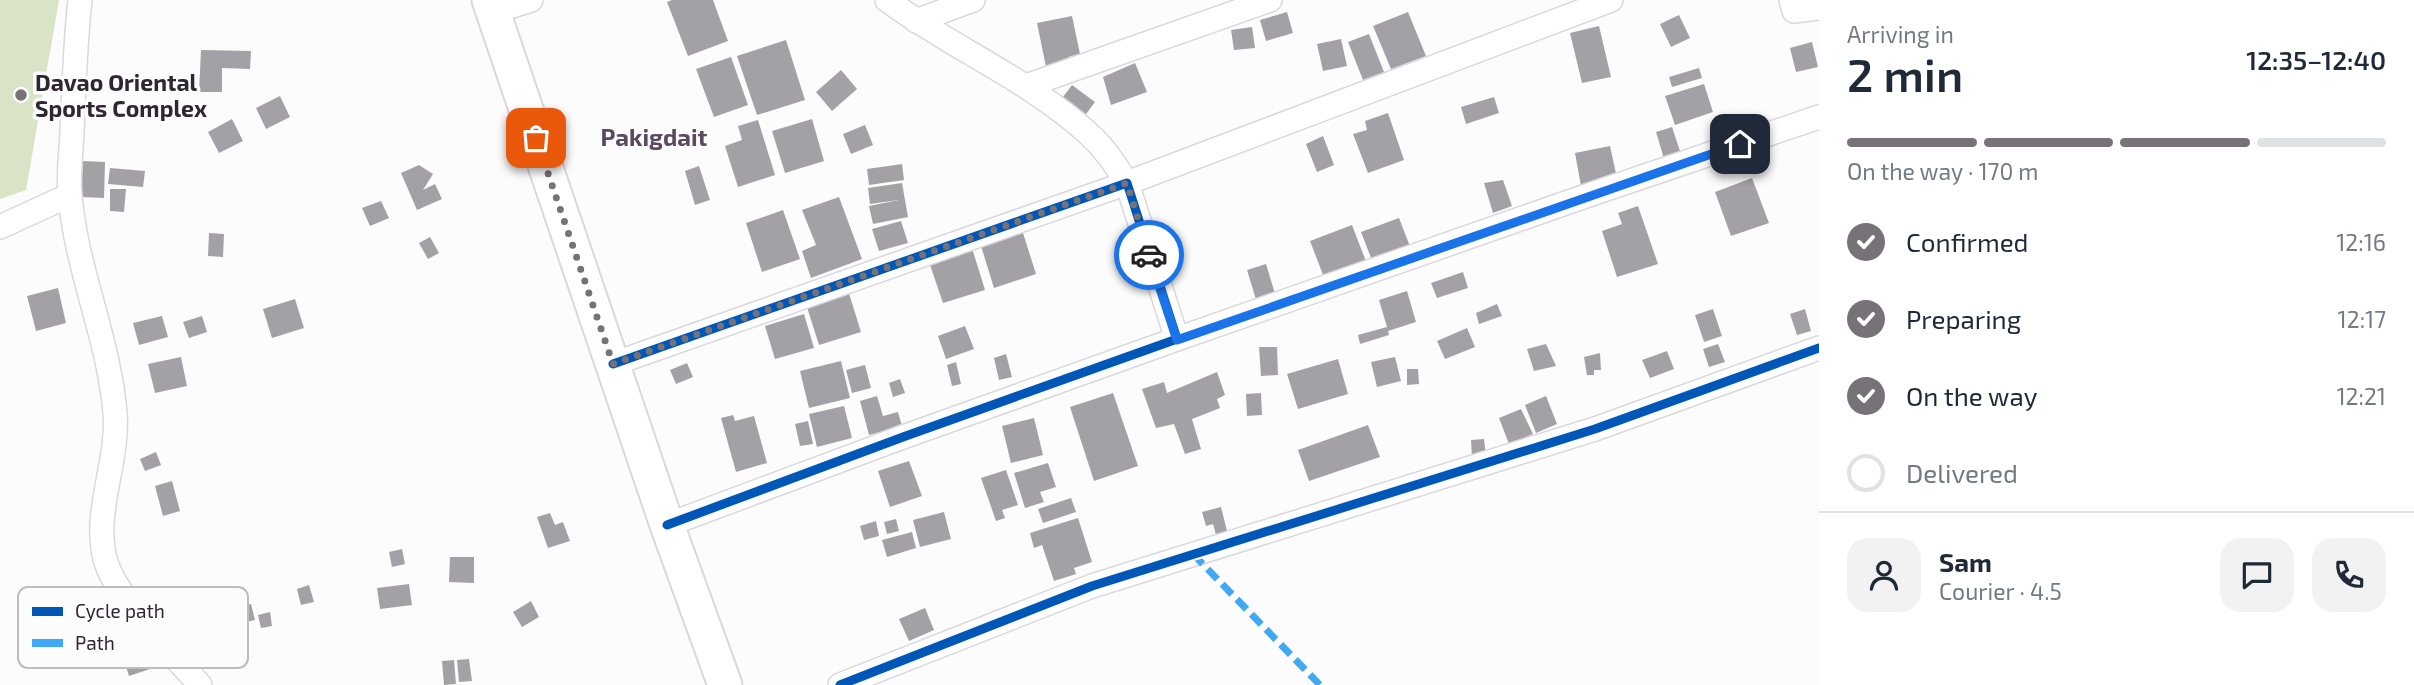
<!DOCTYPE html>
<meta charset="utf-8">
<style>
body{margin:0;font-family:"Exo 2",sans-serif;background:#f2f2f3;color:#1f2937;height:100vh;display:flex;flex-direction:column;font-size:26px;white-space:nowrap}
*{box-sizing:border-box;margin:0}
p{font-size:23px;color:#747a83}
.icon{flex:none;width:38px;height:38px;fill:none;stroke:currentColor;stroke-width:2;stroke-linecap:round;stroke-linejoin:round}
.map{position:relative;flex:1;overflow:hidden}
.panel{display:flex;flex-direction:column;background:#fff;width:595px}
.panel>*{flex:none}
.pin{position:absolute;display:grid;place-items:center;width:60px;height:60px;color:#fff;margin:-30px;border-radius:14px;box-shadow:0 4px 10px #0006}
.courier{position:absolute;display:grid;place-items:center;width:70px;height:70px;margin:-35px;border:5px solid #1a73e8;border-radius:50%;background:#fff;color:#222;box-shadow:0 2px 9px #0007}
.summary em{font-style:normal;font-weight:600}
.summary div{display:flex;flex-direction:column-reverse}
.summary{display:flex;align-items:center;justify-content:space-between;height:119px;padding:0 28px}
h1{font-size:46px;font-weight:600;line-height:52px}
.bar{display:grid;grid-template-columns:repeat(4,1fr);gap:10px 7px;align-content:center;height:84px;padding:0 28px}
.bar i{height:9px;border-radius:5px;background:#e0e1e3}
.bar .on{background:#767278}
.bar p{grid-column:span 4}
.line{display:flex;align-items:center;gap:18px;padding:0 28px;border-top:2px solid #e0e1e3}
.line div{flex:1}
.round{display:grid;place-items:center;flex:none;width:74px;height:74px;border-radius:21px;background:#f2f2f3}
ol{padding:0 28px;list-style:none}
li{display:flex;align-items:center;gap:21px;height:77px}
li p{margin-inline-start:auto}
li .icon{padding:7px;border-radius:50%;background:#767278;color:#fff;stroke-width:4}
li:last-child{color:#747a83}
li i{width:38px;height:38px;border:4px solid #e0e1e3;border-radius:50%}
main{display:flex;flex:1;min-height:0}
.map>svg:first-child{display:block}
.green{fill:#d9e4c7}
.building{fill:#a3a1a5}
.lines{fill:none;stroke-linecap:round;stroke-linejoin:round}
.minor-casing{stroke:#dbd8dd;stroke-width:26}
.secondary-casing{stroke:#dbd8dd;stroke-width:37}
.minor{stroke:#fff;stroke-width:23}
.secondary{stroke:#fff;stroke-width:33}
.quiet{stroke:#3fa9f5;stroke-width:7;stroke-dasharray:14 7;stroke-linecap:butt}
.cycleway-casing{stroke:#fcfcfc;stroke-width:13}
.cycleway{stroke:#0057b8;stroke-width:9}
.done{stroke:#767278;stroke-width:7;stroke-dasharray:0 12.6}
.route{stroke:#1a73e8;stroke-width:9}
.poi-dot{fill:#767278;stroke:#fcfcfc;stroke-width:2.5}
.labels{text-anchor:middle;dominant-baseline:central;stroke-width:7;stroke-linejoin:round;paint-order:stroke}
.poi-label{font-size:23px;font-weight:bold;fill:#2e2731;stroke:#fcfcfc;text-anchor:start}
.neighbourhood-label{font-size:24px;font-weight:bold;fill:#594961;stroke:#fcfcfc}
.key{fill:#fcfcfc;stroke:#bebcbf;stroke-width:2}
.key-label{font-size:19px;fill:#2e2731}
</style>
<main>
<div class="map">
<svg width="1819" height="685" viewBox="0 0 1819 685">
<rect width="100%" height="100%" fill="#fcfcfc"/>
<!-- green -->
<path class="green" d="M0,0H59L26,190L0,199Z"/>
<!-- building -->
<path class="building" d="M672,0H713L728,41L688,56L667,2Z
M1287,12L1293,33L1266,41L1260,20Z
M1408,12L1426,56L1391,69L1373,26Z
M1679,15L1690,38L1671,47L1660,24Z
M1072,16L1080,54L1068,57L1069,61L1046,67L1037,23Z
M1599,26L1611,77L1582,83L1570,33Z
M1252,27L1255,48L1234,50L1231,30Z
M1369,34L1384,72L1363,80L1348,42Z
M1341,39L1347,66L1323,71L1317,44Z
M786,40L805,100L757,115L737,56Z
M1812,42L1818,67L1796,72L1790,48Z
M201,50L251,51L250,69L222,68V92H199Z
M731,57L748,105L714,117L696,69Z
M1135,63L1147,92L1111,105L1103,77Z
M1699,68L1702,78L1672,87L1669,77Z
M841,70L857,89L832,111L816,92Z
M1704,84L1713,112L1675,125L1665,96Z
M1072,85L1095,102L1086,114L1063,97Z
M280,96L290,117L266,129L256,108Z
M1494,97L1499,113L1466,124L1461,107Z
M1388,113L1404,160L1368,173L1353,134L1367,130L1365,121Z
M232,119L243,141L219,153L208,132Z
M812,119L824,161L785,173L772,131Z
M758,120L775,175L738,187L725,146L742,140L738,126Z
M865,125L873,145L851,154L843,134Z
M1672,127L1682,157L1665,162L1656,132Z
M1323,136L1334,165L1317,172L1306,144Z
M1610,146L1617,178L1581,186L1575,153Z
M83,161L105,162L104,198L81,197Z
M902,164L904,180L869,185L867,169Z
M419,165L433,174L423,190L435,184L442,199L417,210L401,173Z
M699,166L710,200L695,205L685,171Z
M110,168L145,171L143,187L108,184Z
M1752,178L1769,223L1731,236L1715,192Z
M1503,180L1512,206L1493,213L1484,183Z
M902,183L908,217L873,224L869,206L899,200L870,204L868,188Z
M110,189H126L124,212L110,211Z
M839,197L862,259L811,278L802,251L816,245L802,210Z
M381,201L389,218L370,226L362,208Z
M1638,206L1658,264L1617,277L1602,231L1622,224L1618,213Z
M783,210L800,259L762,272L746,223Z
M1399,218L1411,249L1373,263L1361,232Z
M901,221L908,243L879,251L872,229Z
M1352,225L1367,264L1325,280L1310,241Z
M209,233L224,234L223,257L208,256Z
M1023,233L1036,274L994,288L981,246Z
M430,237L439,253L428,259L419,243Z
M972,248L985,290L943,303L929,262Z
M1266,264L1276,297L1257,303L1247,270Z
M1463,272L1468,288L1437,298L1431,283Z
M58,288L66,323L36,331L27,296Z
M848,290L861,332L819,345L806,304Z
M1407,291L1416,322L1388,331L1389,335L1360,344L1358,335L1387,327L1379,300Z
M295,299L304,328L272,338L263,309Z
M1497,304L1502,316L1479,324L1476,313Z
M1713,309L1722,336L1704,342L1695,315Z
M1805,309L1811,331L1797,335L1790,314Z
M804,314L814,348L775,359L765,326Z
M162,316L168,337L139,345L133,323Z
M202,316L207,332L189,338L183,322Z
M965,326L974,349L946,359L938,336Z
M1467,328L1475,347L1445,359L1437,341Z
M1546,344L1556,366L1534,371L1527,349Z
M1718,344L1725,362L1709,367L1703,349Z
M1259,347H1277L1278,375L1261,376Z
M1667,351L1674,369L1650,378L1642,360Z
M1600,353L1601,370H1594V375H1587L1584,357Z
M1006,354L1012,377L999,380L994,358Z
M181,357L187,386L155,393L148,364Z
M1395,357L1401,381L1377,387L1371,362Z
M1338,359L1348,394L1298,409L1287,374Z
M841,361L850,398L809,408L800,371Z
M956,362L961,384L952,386L947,365Z
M687,363L693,377L676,384L670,370Z
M865,365L871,388L852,393L846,370Z
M1407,369H1418L1419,384L1407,385Z
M1217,372L1225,395L1217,399L1220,408L1192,419L1201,449L1185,454L1174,424L1156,428L1142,389L1164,382L1167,393Z
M900,379L905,393L893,397L889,383Z
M1113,393L1138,466L1094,481L1070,407Z
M1261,393L1262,415L1247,416L1246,394Z
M877,396L883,416L898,412L902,426L869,435L860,401Z
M1546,396L1557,424L1536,433L1525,405Z
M844,406L852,438L817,447L809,414Z
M1521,409L1533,434L1509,444L1499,418Z
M733,415L735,421L754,416L767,463L736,472L721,418Z
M1034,418L1043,455L1011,463L1002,426Z
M808,421L813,444L800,446L795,424Z
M1368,425L1380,457L1309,481L1298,450Z
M1484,439L1486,456L1472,458L1471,440Z
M156,452L161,465L145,471L140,459Z
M909,461L922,496L890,507L878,471Z
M1048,463L1056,487L1040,492L1044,502L1025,508L1014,473Z
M1006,470L1018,505L1002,510L1005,518L996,521L981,478Z
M172,481L180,511L163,516L155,486Z
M1071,498L1076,512L1043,523L1038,509Z
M1221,507L1228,535L1217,538L1213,524L1206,526L1202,512Z
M944,512L951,539L920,547L913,520Z
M550,513L555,525L563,522L570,541L548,548L537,517Z
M1078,518L1092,562L1074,568L1076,574L1054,581L1042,545L1034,548L1030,533Z
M896,519L899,531L887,534L884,522Z
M876,521L879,536L864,540L860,526Z
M912,532L916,548L887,557L882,540Z
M402,549L405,564L392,567L389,552Z
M450,557H474V583L449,582Z
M409,584L412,605L380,609L377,588Z
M309,585L314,602L301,605L297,589Z
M531,601L539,617L522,627L513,612Z
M251,604L255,620L241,623L238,607Z
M925,608L934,630L909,641L899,619Z
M270,612L272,626L261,628L258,615Z
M142,645L150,669L129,676L121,651Z
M469,659L472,681L459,682L457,660Z
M454,660L456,684L444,685L442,661Z"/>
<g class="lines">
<defs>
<path id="minor" d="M80,0C75,44 74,88 72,132C71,153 68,175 70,195C76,269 109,339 115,413C119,462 93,511 105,559C116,599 173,654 200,685
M887,0C953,49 1031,80 1091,136C1106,150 1116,166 1127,183L1611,0
M1791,0L1794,11L1819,8
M493,12L531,0
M916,21L973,0
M1026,86L1270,0
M0,227L70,195
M1177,339L1583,197L1819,117
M613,364L1127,183L1177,339L903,437L667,525
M840,685L1092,586L1595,429L1819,348"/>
<path id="secondary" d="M489,0L667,525L725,685"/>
</defs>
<!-- minor casing -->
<use href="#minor" class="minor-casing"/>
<!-- secondary casing -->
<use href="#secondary" class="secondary-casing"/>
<!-- minor -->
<use href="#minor" class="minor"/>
<!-- secondary -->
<use href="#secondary" class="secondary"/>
<!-- quiet -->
<path class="quiet" d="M1193,554L1320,685"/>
<defs>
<path id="cycleway" d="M613,364L1127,183L1177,339L903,437L667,525
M840,685L1092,586L1595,429L1819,348"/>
</defs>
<!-- cycleway casing -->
<use href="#cycleway" class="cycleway-casing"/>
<!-- cycleway -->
<use href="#cycleway" class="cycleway"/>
</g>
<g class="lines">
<!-- done -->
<path class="done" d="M536,138L613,364L1127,183L1149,255"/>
<!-- route -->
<path class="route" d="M1149,255L1177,340L1740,144"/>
</g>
<!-- markers -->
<circle class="poi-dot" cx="21" cy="95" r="7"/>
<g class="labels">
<!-- poi labels -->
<g class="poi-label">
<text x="35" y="82">Davao Oriental<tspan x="35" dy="26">Sports Complex</tspan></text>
</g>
<!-- neighbourhood labels -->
<g class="neighbourhood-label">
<text x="654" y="136">Pakigdait</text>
</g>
</g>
<!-- legend -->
<rect x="18" y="587" width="230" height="81" rx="10" class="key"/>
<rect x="32" y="607" width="31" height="9" fill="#0057b8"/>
<rect x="32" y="639" width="31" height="8" fill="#3fa9f5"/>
<g class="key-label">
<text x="75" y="618">Cycle path</text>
<text x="75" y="650">Path</text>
</g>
</svg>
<div class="pin" style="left:536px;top:138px;background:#ea580c"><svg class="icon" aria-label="bag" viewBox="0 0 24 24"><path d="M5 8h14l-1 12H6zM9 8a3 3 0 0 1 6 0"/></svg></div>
<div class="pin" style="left:1740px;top:144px;background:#1f2937"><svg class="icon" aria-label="home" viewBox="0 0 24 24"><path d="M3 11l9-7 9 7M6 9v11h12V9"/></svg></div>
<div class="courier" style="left:1149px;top:255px"><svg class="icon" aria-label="car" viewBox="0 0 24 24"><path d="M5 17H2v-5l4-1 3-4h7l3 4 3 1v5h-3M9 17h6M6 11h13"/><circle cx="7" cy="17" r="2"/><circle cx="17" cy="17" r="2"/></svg></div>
</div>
<section class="panel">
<div class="summary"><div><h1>2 min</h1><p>Arriving in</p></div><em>12:35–12:40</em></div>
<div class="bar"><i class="on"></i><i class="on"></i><i class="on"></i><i></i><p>On the way · 170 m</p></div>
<ol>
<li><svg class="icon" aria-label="check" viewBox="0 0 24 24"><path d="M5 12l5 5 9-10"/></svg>Confirmed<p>12:16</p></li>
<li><svg class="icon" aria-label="check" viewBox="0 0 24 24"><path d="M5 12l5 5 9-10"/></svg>Preparing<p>12:17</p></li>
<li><svg class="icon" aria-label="check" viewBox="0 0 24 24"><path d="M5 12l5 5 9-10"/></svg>On the way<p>12:21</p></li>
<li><i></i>Delivered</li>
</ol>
<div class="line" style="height:126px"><a class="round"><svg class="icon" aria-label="person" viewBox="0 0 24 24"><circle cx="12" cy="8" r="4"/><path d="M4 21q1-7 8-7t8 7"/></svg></a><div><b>Sam</b><p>Courier · 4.5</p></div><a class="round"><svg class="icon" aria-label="chat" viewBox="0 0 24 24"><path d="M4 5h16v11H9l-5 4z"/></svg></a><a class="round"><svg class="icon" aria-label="phone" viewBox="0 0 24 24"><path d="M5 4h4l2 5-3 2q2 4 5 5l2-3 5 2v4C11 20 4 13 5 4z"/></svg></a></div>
</section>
</main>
